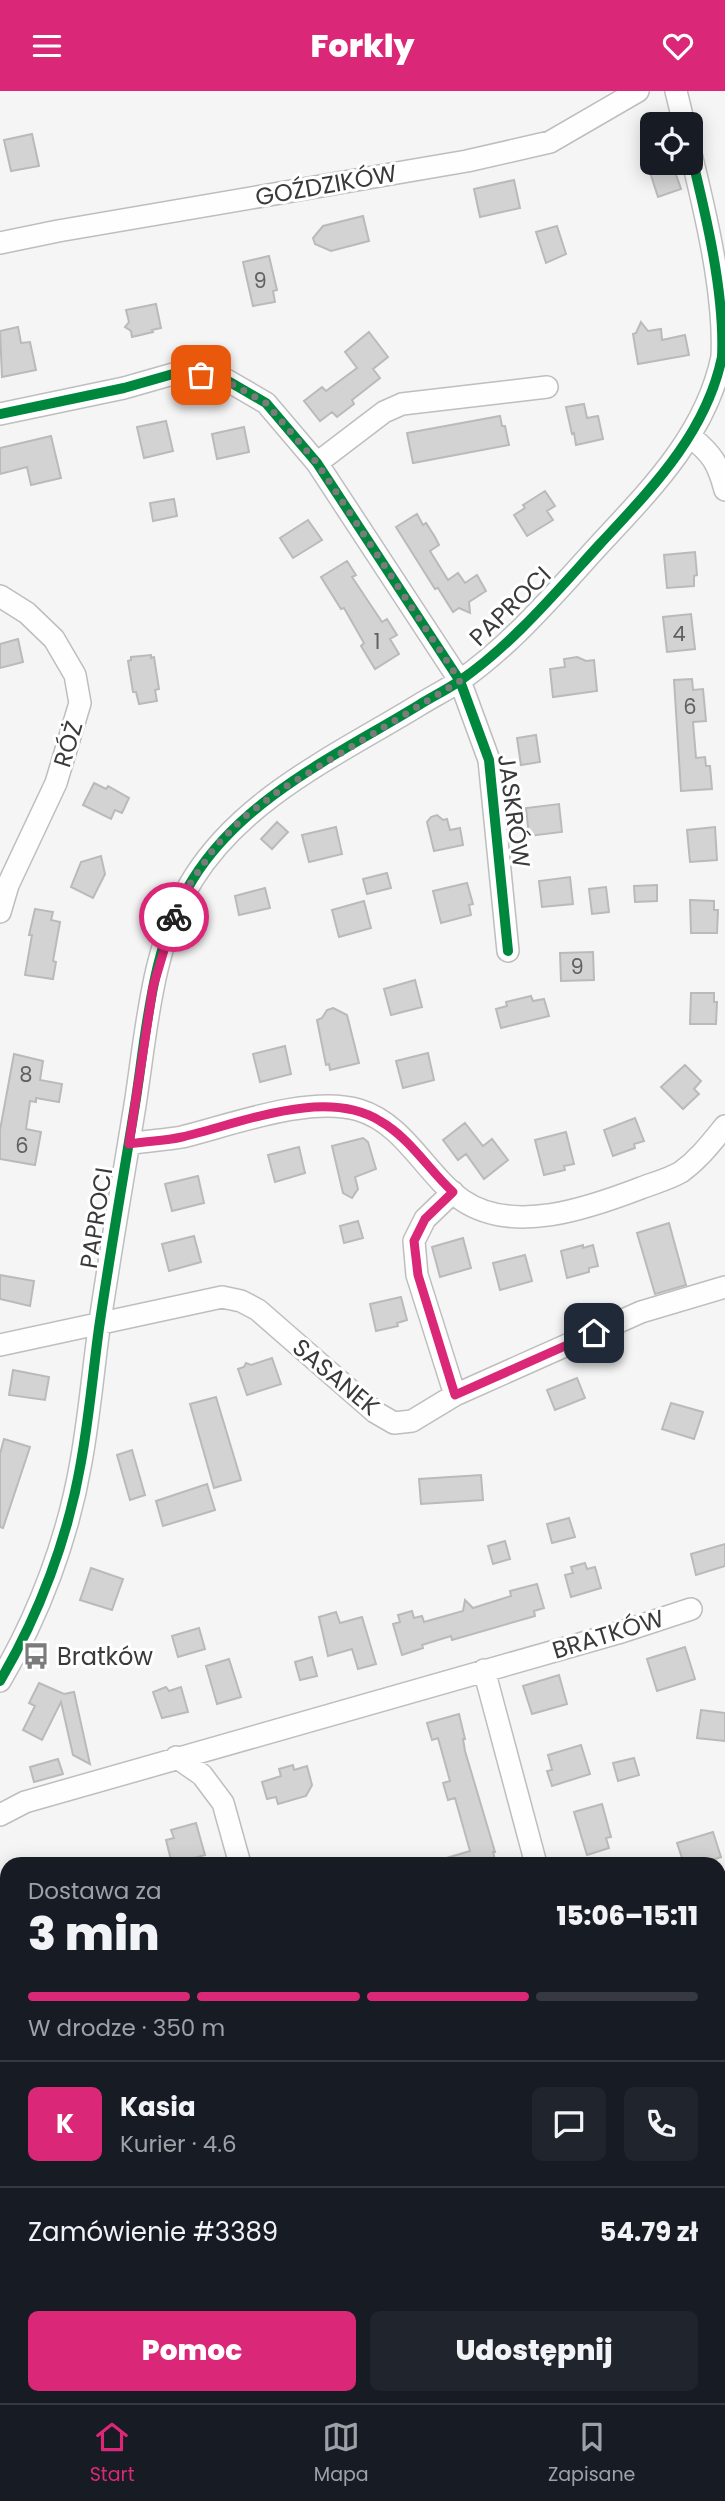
<!DOCTYPE html>
<html lang="pl">
<meta charset="utf-8">
<style>
body{margin:0;font-family:Poppins,sans-serif;background:#20242c;color:#f1f3f6;height:100vh;display:flex;flex-direction:column;font-size:26px;white-space:nowrap}
*{box-sizing:border-box;margin:0}
p{font-size:23px;color:#9ea1a6}
.icon{flex:none;width:38px;height:38px;fill:none;stroke:currentColor;stroke-width:2;stroke-linecap:round;stroke-linejoin:round}
.map{position:relative;flex:1;overflow:hidden}
.side{position:absolute;left:0px;top:1766px;width:726px;height:548px;display:flex;flex-direction:column;background:#171b24;border-radius:21px 21px 0 0;box-shadow:0 4px 18px #0003}
.side>*{flex:none}
.tools{position:absolute;left:640px;top:21px;display:grid;gap:14px}
.tools a{display:grid;place-items:center;width:63px;height:63px;border-radius:10px;background:#171b24;box-shadow:0 4px 18px #0003;font-size:35px}
.pin{position:absolute;display:grid;place-items:center;width:60px;height:60px;color:#fff;margin:-30px;border-radius:14px;box-shadow:0 4px 10px #0006}
.courier{position:absolute;display:grid;place-items:center;width:70px;height:70px;margin:-35px;border:5px solid #db2777;border-radius:50%;background:#fff;color:#222;box-shadow:0 2px 9px #0007}
.headline em{font-style:normal;font-weight:800}
.headline div{display:flex;flex-direction:column-reverse}
.headline{display:flex;align-items:center;justify-content:space-between;height:119px;padding:0 28px}
h1{font-size:46px;font-weight:800;line-height:52px}
.bar{display:grid;grid-template-columns:repeat(4,1fr);gap:10px 7px;align-content:center;height:84px;padding:0 28px}
.bar i{height:9px;border-radius:5px;background:#363941}
.bar .selected{background:#db2777}
.bar p{grid-column:span 4}
.line{display:flex;align-items:center;gap:18px;padding:0 28px;border-top:2px solid #363941}
.line div{flex:1}
.round{display:grid;place-items:center;flex:none;width:74px;height:74px;border-radius:10px;background:#20242c}
.button{display:flex;gap:14px;margin-top:auto;padding:14px 28px}
.button a{flex:1;height:80px;border-radius:10px;background:#db2777;color:#fff;font-size:28px;font-weight:800;line-height:80px;text-align:center}
.button a+a{background:#20242c;color:#f1f3f6}
header{display:flex;justify-content:space-between;align-items:center;height:91px;padding:0 28px;background:#db2777;color:#fff;font-size:32px;font-weight:800}
.tab-bar{display:flex;justify-content:space-around;align-items:center;height:98px;border-top:2px solid #363941;background:#171b24;font-size:19px;color:#9ea1a6}
.tab-bar a{display:grid;justify-items:center;gap:4px}
.tab-bar .selected{color:#db2777}
.map>svg:first-child{display:block}
.green{fill:#dadef2}
.lines{fill:none;stroke-linecap:round;stroke-linejoin:round}
.stream{stroke:#a2cdd7;stroke-width:5}
.building{fill:#d3d3d3;stroke:#bababa;stroke-width:2}
.minor-casing{stroke:#bebebe;stroke-width:24}
.minor{stroke:#fefefe;stroke-width:21}
.cycleway-casing{stroke:#fff;stroke-width:15}
.cycleway{stroke:#00873e;stroke-width:10}
.done{stroke:#7b7b7c;stroke-width:7;stroke-dasharray:0 12.6}
.route{stroke:#db2777;stroke-width:9}
.labels{text-anchor:middle;dominant-baseline:central;stroke-width:6;stroke-linejoin:round;paint-order:stroke}
.number-label{font-size:21px;fill:#606061}
.street-label{font-size:24px;fill:#3a3a3b;stroke:#fff}
.poi-label{font-size:24px;fill:#3a3a3b;stroke:#fff;text-anchor:start}
</style>
<header><svg class="icon" aria-label="menu" viewBox="0 0 24 24"><path d="M4 6h16M4 12h16M4 18h16"/></svg>Forkly<svg class="icon" aria-label="heart" viewBox="0 0 24 24"><path d="M12 20l-8-8c-3-5 5-10 8-4 3-6 11-1 8 4z"/></svg></header>
<div class="map">
<svg width="725" height="2312" viewBox="0 0 725 2312">
<rect width="100%" height="100%" fill="#f5f5f5"/>
<!-- green -->
<path class="green" d="M725,2093V2312H402L401,2307L719,2306V2094Z"/>
<g class="lines">
<!-- stream -->
<path class="stream" d="M719,2274L725,2273
M712,2306V2312"/>
</g>
<!-- building -->
<path class="building" d="M32,43L39,75L11,80L4,49Z
M647,72H672L681,98L658,106Z
M514,89L520,117L480,126L474,98Z
M363,125L369,150L331,160L315,153L313,147L323,135Z
M557,135L566,163L546,172L536,141Z
M269,165L277,199L273,200L275,211L253,215L243,171Z
M156,213L161,237L152,239L153,241L132,246L131,240L125,236L129,231L126,219Z
M641,231L648,240L661,238L662,249L685,244L689,264L638,273L633,243L636,242Z
M18,236L21,252L30,251L36,279L2,286L0,240Z
M369,241L388,266L373,278L380,287L352,309L354,313L337,326L332,321L320,330L304,310L322,296L326,300L357,277L345,261Z
M584,313L587,327L598,325L603,348L576,354L574,342L572,343L566,316Z
M500,325L502,335H505L509,354L413,372L407,342Z
M166,330L173,360L144,367L137,336Z
M244,336L249,361L217,368L212,343Z
M51,345L61,387L31,394L27,376L0,383V357Z
M545,400L555,415L547,420L553,429L527,445L514,424L525,417L523,414Z
M174,408L177,425L153,430L150,412Z
M417,423L423,434L426,432L435,446L439,454L430,460L448,489L458,482L465,492L477,484L486,500L469,511L470,522L459,517L453,521L438,497L435,498L396,436Z
M308,429L322,449L293,467L280,447Z
M695,461L697,484L694,485V495L667,497L664,464Z
M347,470L356,484L352,486L382,531L387,528L397,544L390,548L399,563L375,578L361,555L364,552L344,517L341,518L321,486Z
M691,523L695,558L667,561L663,526Z
M18,548L23,571L0,577V553Z
M151,564V567L154,566L159,598L155,599L157,610L139,613L136,601H133L128,570L131,569V566Z
M577,566L586,570L594,569L597,600L553,606L550,578L565,576L564,568Z
M692,588L693,599L703,598L706,630L693,631L696,667L705,666L706,675H710L712,698L681,700L674,589Z
M536,644L540,671L521,674L517,647Z
M94,692L106,698L108,695L129,707L122,722L115,719L111,728L83,714Z
M559,713L562,741L529,745L526,717Z
M437,724L443,729L447,728L450,739L460,737L463,754L434,760L427,731L431,726Z
M277,731L288,741L272,758L261,748Z
M336,736L342,763L309,771L302,744Z
M715,736L717,769L690,771L687,739Z
M101,765L105,783L93,807L71,796L81,771Z
M387,782L391,797L367,803L363,788Z
M570,786L573,813L542,816L539,790Z
M467,792L473,813L469,814L471,824L441,832L433,800Z
M657,794V810L635,811L634,795Z
M606,796L609,821L592,823L589,798Z
M265,797L270,817L239,824L235,805Z
M690,809L714,810V819H718L717,842H691Z
M364,810L371,837L339,846L332,819Z
M35,818L53,821L51,829L60,831L53,870L56,871L53,888L25,884L32,844H29Z
M593,861L594,889L561,890L560,862Z
M415,889L422,916L391,924L384,898Z
M691,902H714V911H717L716,933H690Z
M531,905L533,910L544,908L549,925L501,937L496,918L507,915L506,911Z
M333,917L347,924L359,972L330,979L329,973L326,974L317,929L322,927L327,919Z
M285,955L291,983L260,991L253,963Z
M428,962L434,989L403,997L396,970Z
M14,963L43,970L40,989L62,993L59,1011L36,1007V1011L30,1010L26,1038L41,1041L35,1074L0,1068V1039Z
M685,974L701,990L694,998L699,1003L683,1018L661,996Z
M635,1027L644,1050L634,1053L635,1057L613,1065L604,1039Z
M465,1032L483,1055L492,1048L508,1069L484,1088L466,1063L458,1069L443,1049Z
M566,1041L574,1073L564,1075L565,1079L544,1084L535,1049Z
M363,1047L368,1051L376,1078L355,1086L358,1098L352,1107L343,1102L332,1055Z
M299,1056L305,1082L275,1091L268,1064Z
M198,1085L204,1112L172,1120L165,1093Z
M358,1130L363,1147L344,1152L340,1135Z
M669,1132L686,1194L655,1203L637,1142Z
M194,1145L201,1171L169,1180L162,1153Z
M463,1147L471,1177L440,1186L432,1156Z
M583,1154V1157L593,1154L598,1175L589,1177V1181L567,1187L561,1160Z
M525,1164L532,1190L500,1199L493,1172Z
M0,1184L34,1190L30,1215L0,1208Z
M401,1206L407,1229L397,1232L398,1235L376,1240L370,1213Z
M272,1267L281,1293L247,1304L238,1278L244,1276L246,1272L251,1274Z
M13,1279L49,1286L45,1309L9,1304Z
M577,1287L585,1307L555,1319L547,1299Z
M216,1306L241,1389L214,1397L190,1313Z
M671,1312L703,1321L694,1348L662,1338Z
M4,1348L30,1356L3,1437L0,1436V1363Z
M132,1359L145,1404L130,1409L117,1364Z
M481,1384L483,1409L421,1413L419,1388Z
M207,1393L215,1419L163,1435L156,1410Z
M569,1427L575,1446L552,1452L547,1433Z
M505,1450L510,1468L493,1473L488,1455Z
M725,1453V1475L696,1484L691,1463Z
M585,1472L587,1478L595,1476L601,1497L571,1506L565,1484L573,1482L571,1476Z
M91,1477L123,1488L112,1519L80,1509Z
M537,1493L544,1517L534,1520L535,1525L452,1549L451,1545L422,1554L423,1557L402,1564L393,1533L400,1531L398,1524L412,1520L414,1527L422,1525L424,1531L463,1520L465,1509L473,1517L511,1505L510,1500Z
M336,1521L340,1532L362,1526L376,1573L358,1578L352,1558L328,1565L319,1526Z
M199,1537L205,1558L178,1566L172,1545Z
M685,1556L695,1588L657,1600L647,1568Z
M312,1566L317,1585L300,1589L295,1571Z
M229,1568L241,1606L217,1613L206,1575Z
M559,1584L567,1613L532,1623L523,1595Z
M39,1592L64,1603L74,1601L90,1673L73,1664L61,1611L42,1649L23,1639L35,1615L29,1612Z
M166,1596L169,1600L181,1596L188,1621L162,1627L153,1601Z
M701,1619L725,1622V1650L697,1647Z
M459,1623L465,1648H463L465,1660L495,1761H493L496,1773H441L440,1769L470,1760L455,1707L448,1709L443,1692L450,1690L438,1647L432,1649L427,1632Z
M581,1654L590,1683L552,1695L547,1680L552,1679L548,1664Z
M634,1667L639,1684L618,1690L613,1672Z
M58,1668L63,1683L34,1691L30,1676Z
M293,1674L294,1679L307,1675L312,1694L306,1705L278,1713L276,1706L267,1708L262,1691L281,1685L279,1678Z
M602,1713L611,1746L606,1747L609,1757L587,1764L574,1721Z
M196,1732L205,1764L172,1773L166,1749L174,1747L171,1739Z
M713,1741L721,1766L700,1773H684L677,1752Z"/>
<g class="lines">
<defs>
<path id="minor" d="M676,0L684,33
M0,152L58,140L467,70L550,51L638,0
M0,323L124,297L180,281L223,287L266,312L317,372L460,590L489,669L508,860
M691,346C712,363 718,372 725,399
M317,372L384,321L402,313L547,296
M0,505L27,522L54,548L75,584L80,612L56,692L8,794L0,821
M129,1053C146,1050 164,1049 182,1046C231,1034 310,1004 359,1019C405,1033 425,1083 462,1109C513,1144 589,1117 641,1097C654,1092 669,1088 681,1081C699,1068 711,1052 725,1035
M453,1101L425,1128L414,1150L417,1184L455,1304
M0,1254L222,1206L241,1210L258,1219L375,1321L394,1332L412,1330L455,1304L641,1221L725,1196
M484,1579L536,1773
M0,1590C39,1524 68,1447 81,1371C89,1327 93,1281 99,1237C110,1162 123,1088 135,1014C147,938 151,855 193,788C244,706 339,663 419,614C432,606 446,599 458,591C512,554 556,501 600,453C651,398 706,343 722,266C725,204 706,124 691,63
M176,1666L202,1684L223,1712L240,1773
M0,1724L25,1711L618,1542L691,1518
M719,1824L725,1823"/>
</defs>
<!-- minor casing -->
<use href="#minor" class="minor-casing"/>
<!-- minor -->
<use href="#minor" class="minor"/>
<defs>
<path id="cycleway" d="M0,323L124,297L180,281L223,287L266,312L317,372L460,590L489,669L508,860
M0,1590C39,1524 68,1447 81,1371C89,1327 93,1281 99,1237C110,1162 123,1088 135,1014C147,938 151,855 193,788C244,706 339,663 419,614C432,606 446,599 458,591C512,554 556,501 600,453C651,398 706,343 722,266C725,204 706,124 691,63"/>
</defs>
<!-- cycleway casing -->
<use href="#cycleway" class="cycleway-casing"/>
<!-- cycleway -->
<use href="#cycleway" class="cycleway"/>
</g>
<g class="lines">
<!-- done -->
<path class="done" d="M174,826L191,791L215,756L243,727L280,699L460,590L317,372L266,312L223,288L201,284"/>
<!-- route -->
<path class="route" d="M174,826L153,896L129,1053C146,1050 165,1050 182,1046C242,1032 325,996 380,1030C410,1047 428,1078 453,1101L425,1128L414,1150L418,1184L455,1304L594,1242"/>
</g>
<!-- icons -->
<defs>
<symbol id="bus-bare" viewBox="-9 -9 18 18"><path d="M-5-6H5V4H4V6H2V4H-2V6H-4V4H-5ZM-3.5-4V0h7V-4ZM-3.5 1.2v1.5H-2V1.2ZM2 1.2v1.5H3.5V1.2Z" fill="#7b7b7c" stroke="#fff" stroke-width="2.5" paint-order="stroke"/></symbol>
</defs>
<g fill-rule="evenodd">
<use href="#bus-bare" x="17" y="1546" width="38" height="38"/>
</g>
<g class="labels">
<!-- number labels -->
<g class="number-label">
<text x="260" y="189">9</text>
<text x="679" y="542">4</text>
<text x="377" y="550">1</text>
<text x="690" y="615">6</text>
<text x="577" y="875">9</text>
<text x="26" y="983">8</text>
<text x="22" y="1054">6</text>
</g>
<!-- street labels -->
<g class="street-label">
<text transform="translate(326 94) rotate(-10)">GOŹDZIKÓW</text>
<text transform="translate(510 515) rotate(-44)">PAPROCI</text>
<text transform="translate(68 653) rotate(-73)">RÓŻ</text>
<text transform="translate(514 720) rotate(82)">JASKRÓW</text>
<text transform="translate(96 1127) rotate(-81)">PAPROCI</text>
<text transform="translate(336 1286) rotate(40)">SASANEK</text>
<text transform="translate(608 1543) rotate(-17)">BRATKÓW</text>
</g>
<!-- poi labels -->
<g class="poi-label">
<text x="57" y="1565">Bratków</text>
</g>
</g>
</svg>
<div class="tools">
<a><svg class="icon" aria-label="locate" viewBox="0 0 24 24"><circle cx="12" cy="12" r="6"/><path d="M12 2v4M12 18v4M2 12h4M18 12h4"/></svg></a>
</div>
<div class="pin" style="left:201px;top:284px;background:#ea580c"><svg class="icon" aria-label="bag" viewBox="0 0 24 24"><path d="M5 8h14l-1 12H6zM9 8a3 3 0 0 1 6 0"/></svg></div>
<div class="pin" style="left:594px;top:1242px;background:#1f2937"><svg class="icon" aria-label="home" viewBox="0 0 24 24"><path d="M3 11l9-7 9 7M6 9v11h12V9"/></svg></div>
<div class="courier" style="left:174px;top:826px"><svg class="icon" aria-label="bike" viewBox="0 0 24 24"><circle cx="6" cy="16" r="4"/><circle cx="18" cy="16" r="4"/><path d="M6 16l4-8h5l3 8M10 8l3 8H6M13 5h3"/></svg></div>
<section class="side">
<div class="headline"><div><h1>3 min</h1><p>Dostawa za</p></div><em>15:06–15:11</em></div>
<div class="bar"><i class="selected"></i><i class="selected"></i><i class="selected"></i><i></i><p>W drodze · 350 m</p></div>
<div class="line" style="height:126px"><b class="round" style="background:#db2777;color:#fff">K</b><div><b>Kasia</b><p>Kurier · 4.6</p></div><a class="round"><svg class="icon" aria-label="chat" viewBox="0 0 24 24"><path d="M4 5h16v11H9l-5 4z"/></svg></a><a class="round"><svg class="icon" aria-label="phone" viewBox="0 0 24 24"><path d="M5 4h4l2 5-3 2q2 4 5 5l2-3 5 2v4C11 20 4 13 5 4z"/></svg></a></div>
<div class="line" style="height:91px"><div>Zamówienie #3389</div><b>54.79 zł</b></div>
<div class="button"><a>Pomoc</a><a>Udostępnij</a></div>
</section>
</div>
<nav class="tab-bar">
<a class="selected"><svg class="icon" aria-label="home" viewBox="0 0 24 24"><path d="M3 11l9-7 9 7M6 9v11h12V9"/></svg>Start</a>
<a><svg class="icon" aria-label="map" viewBox="0 0 24 24"><path d="M3 6l6-2 6 2 6-2v14l-6 2-6-2-6 2zM9 4v14M15 6v14"/></svg>Mapa</a>
<a><svg class="icon" aria-label="saved" viewBox="0 0 24 24"><path d="M7 4h10v16l-5-4-5 4z"/></svg>Zapisane</a>
</nav>
